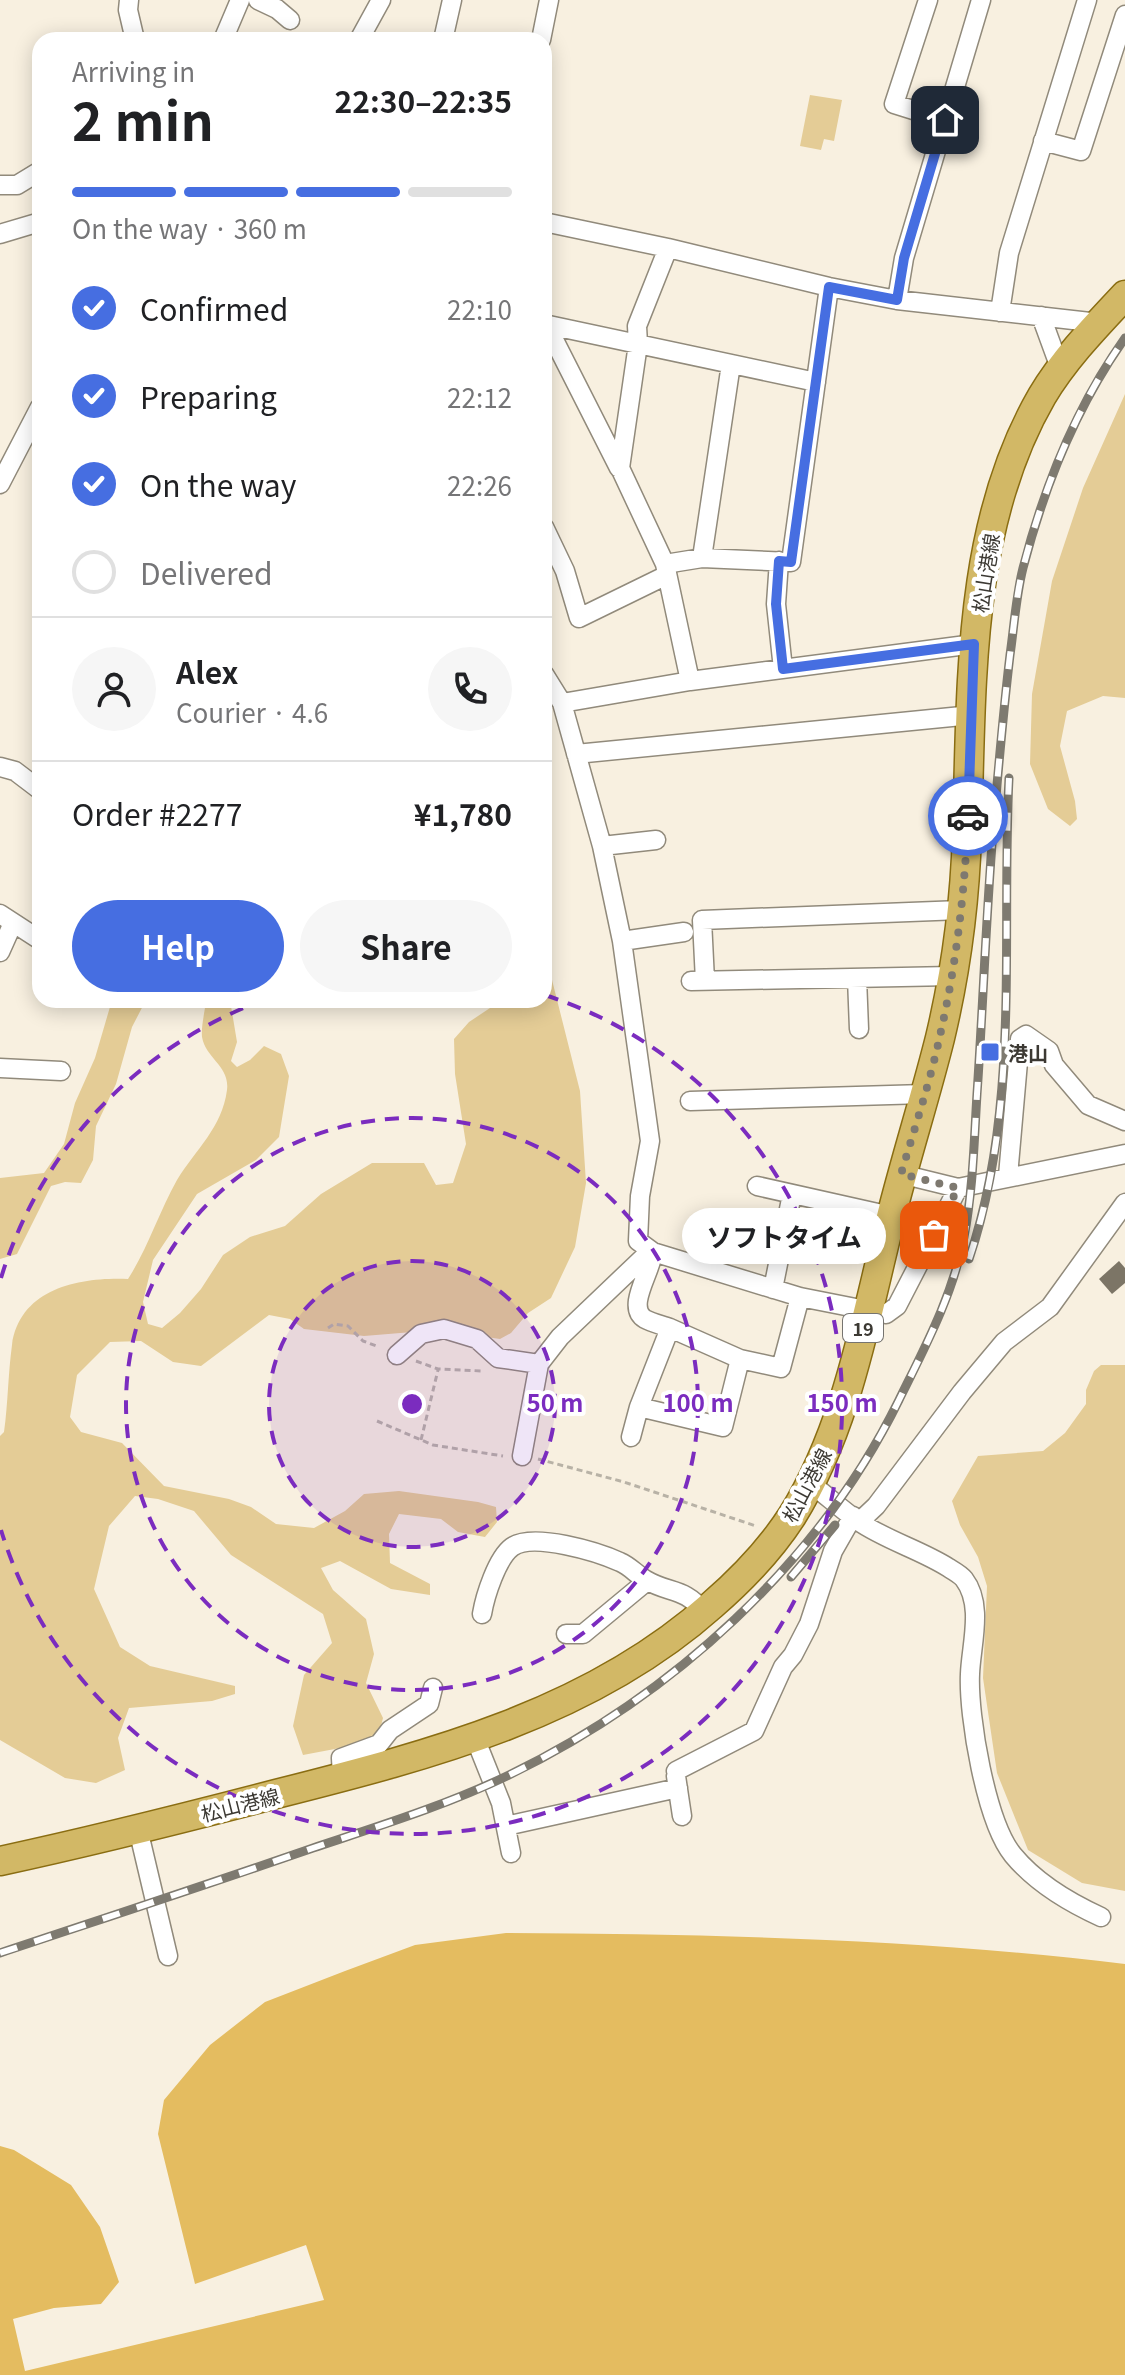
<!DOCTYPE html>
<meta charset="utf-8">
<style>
body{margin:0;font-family:Georgia,"Noto Sans JP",serif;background:#f6f6f6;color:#202124;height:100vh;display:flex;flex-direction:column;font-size:30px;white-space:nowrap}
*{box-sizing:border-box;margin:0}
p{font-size:26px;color:#757577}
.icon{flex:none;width:44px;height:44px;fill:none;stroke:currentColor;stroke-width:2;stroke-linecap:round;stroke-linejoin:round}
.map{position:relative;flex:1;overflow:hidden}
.sheet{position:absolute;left:32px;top:32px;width:520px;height:976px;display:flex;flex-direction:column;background:#fff;border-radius:24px;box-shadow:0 4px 20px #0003}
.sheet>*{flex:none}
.pin{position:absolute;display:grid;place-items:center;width:68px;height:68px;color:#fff;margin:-34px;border-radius:16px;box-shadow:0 4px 12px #0006}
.courier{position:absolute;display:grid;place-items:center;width:80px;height:80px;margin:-40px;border:6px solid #466ee1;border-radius:50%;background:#fff;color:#222;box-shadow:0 2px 10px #0007}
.bubble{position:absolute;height:56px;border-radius:28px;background:#fff;box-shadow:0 4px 20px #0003;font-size:26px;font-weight:700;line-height:56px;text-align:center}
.summary em{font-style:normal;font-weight:700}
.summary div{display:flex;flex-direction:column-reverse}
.summary{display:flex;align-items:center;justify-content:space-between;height:136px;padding:0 40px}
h1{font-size:52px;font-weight:700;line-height:60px}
.bar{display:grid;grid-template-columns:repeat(4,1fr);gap:12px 8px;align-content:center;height:96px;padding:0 40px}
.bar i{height:10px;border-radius:6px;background:#e0e0e0}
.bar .current{background:#466ee1}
.bar p{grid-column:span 4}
.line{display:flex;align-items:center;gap:20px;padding:0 40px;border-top:2px solid #e0e0e0}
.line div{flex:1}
.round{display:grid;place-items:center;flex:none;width:84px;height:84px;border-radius:42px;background:#f6f6f6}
ol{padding:0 40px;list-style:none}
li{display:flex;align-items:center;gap:24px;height:88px}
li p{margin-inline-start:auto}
li .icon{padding:8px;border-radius:50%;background:#466ee1;color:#fff;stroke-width:4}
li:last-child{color:#757577}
li i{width:44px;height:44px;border:4px solid #e0e0e0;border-radius:50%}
.cta{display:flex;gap:16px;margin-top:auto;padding:16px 40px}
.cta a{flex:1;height:92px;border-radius:48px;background:#466ee1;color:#fff;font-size:32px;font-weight:700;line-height:92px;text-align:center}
.cta a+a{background:#f6f6f6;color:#202124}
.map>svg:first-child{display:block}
.green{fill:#e4cc96}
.water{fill:#e4bc60}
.building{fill:#7c7566}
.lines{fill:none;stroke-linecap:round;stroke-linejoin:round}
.street-casing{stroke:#918a7b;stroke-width:21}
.primary-casing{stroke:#8a6d12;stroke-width:31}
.path{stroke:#b8b2a6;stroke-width:3;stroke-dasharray:6 4;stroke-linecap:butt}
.street{stroke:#fff;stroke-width:18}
.primary{stroke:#d2b866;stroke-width:28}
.rail-casing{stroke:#7e7a70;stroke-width:9}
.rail{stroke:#fff;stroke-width:6;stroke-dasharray:18;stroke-linecap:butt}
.done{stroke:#7e7970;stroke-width:8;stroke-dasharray:0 14.4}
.route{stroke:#466ee1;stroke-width:10}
.ring{fill:none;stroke:#7b2cbf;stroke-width:4;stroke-dasharray:14 10}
.poi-dot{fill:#466ee1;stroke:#fff;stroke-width:3}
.labels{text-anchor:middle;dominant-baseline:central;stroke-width:8;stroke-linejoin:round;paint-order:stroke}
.shield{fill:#fff;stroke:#767470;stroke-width:2}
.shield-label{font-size:18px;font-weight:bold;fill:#3c3933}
.street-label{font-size:20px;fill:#3c3933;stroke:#fff}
.poi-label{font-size:20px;font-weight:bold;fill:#3c3933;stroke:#fff;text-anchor:start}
.centre{fill:#7b2cbf;stroke:#fff;stroke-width:4}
.ring-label{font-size:24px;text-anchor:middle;font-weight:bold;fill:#7b2cbf;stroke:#fff;stroke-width:8;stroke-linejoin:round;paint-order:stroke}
</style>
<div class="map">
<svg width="1125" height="2375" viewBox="0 0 1125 2375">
<rect width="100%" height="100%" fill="#f8f0e0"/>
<!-- green -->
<path class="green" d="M810,95L842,100L834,141L824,139L821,150L800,146Z
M1125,394V698L1103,696L1067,711L1060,746L1075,801L1077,819L1070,826L1048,809L1030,764L1032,694L1052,581L1083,488Z
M544,974L551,976L580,1091L586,1183L575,1247L551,1298L528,1313L511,1333L500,1339L437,1330L364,1336L304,1329L290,1319L269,1315L201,1366L173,1362L141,1341L110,1342L77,1375L70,1417L81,1432L122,1443L164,1486L229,1499L251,1507L276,1524L314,1528L345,1511L364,1494L399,1491L478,1502L496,1507L497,1522L485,1537L458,1532L441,1519L399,1514L389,1534L390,1563L430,1584V1595L391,1589L340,1561L321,1568L333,1590L366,1619L374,1654L366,1683L383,1718L377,1741L303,1755L293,1726L304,1675L332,1643L323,1614L231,1555L194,1511L158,1499L135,1496L109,1526L94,1589L120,1647L150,1666L235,1686V1694L212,1701L129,1708L118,1738L125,1770L96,1783L65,1778L0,1740V1436L4,1432C8,1403 8,1374 12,1345C20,1288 80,1277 128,1279C148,1248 159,1212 177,1180C196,1149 222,1128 227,1090C230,1066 206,1059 202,1037C201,1026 205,1011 206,1000H230L237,1042L231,1061L237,1067L250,1060L264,1046L281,1054L289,1076L279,1137L256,1160L197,1194L153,1260L143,1302L148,1324L162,1328L180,1313L201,1289L223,1255L250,1237L285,1226L321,1194L372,1163H424L436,1185L453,1183L466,1144L455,1074L454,1039L469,1022L502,1000H544Z
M112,1000H146L132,1027L116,1084L96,1126L93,1160L81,1183L65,1182L51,1186L17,1254L0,1259V1178L44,1173L64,1144L75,1103L95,1058Z
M1101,1365H1125V1891L1082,1883L1028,1850L997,1773L983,1678L987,1586L978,1557L960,1525L952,1501L978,1456L1043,1451L1065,1433L1086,1404V1390L1094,1371Z"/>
<!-- water -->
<path class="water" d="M506,1933C713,1934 920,1939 1125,1964V2375H0V2146L14,2150L71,2185L100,2227L119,2282L101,2304L54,2308L13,2319L25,2371L324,2300L306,2245L195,2284L158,2134L164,2100L210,2045L265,2002L345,1971L415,1945Z"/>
<!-- building -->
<path class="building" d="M1119,1261L1125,1268V1283L1112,1294L1099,1279Z"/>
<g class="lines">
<defs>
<path id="street" d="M129,0L128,10L135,40
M258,0L277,9L290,20
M928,0L894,104L945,120
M223,40L240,0
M359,40L381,0
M443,40L452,0
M541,40L549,0
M1043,141L1081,151L1125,15
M0,185H17L40,171
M544,222L668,248L829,287L897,300L1099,323
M0,234L40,222
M668,248L637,326L638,344L620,468L665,564L690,681
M897,300L904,258L981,0
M1000,312L1009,253L1087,0
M1041,316L1060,368
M544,324L816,382
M546,324L619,468
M0,484L40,407
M544,527L565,571L579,618L667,575
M702,558L731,364
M779,561L776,604L783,669
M665,564L702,558L791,562L829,287
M544,674L562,703L602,846L622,941L650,1141L640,1196L638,1241L653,1252L800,1297L886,1314L897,1306L958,1188
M562,703L690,681L974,644
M576,754L972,715
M0,767L15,771L40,790
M602,846L656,840
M0,914L40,940
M622,941L684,932
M0,952L13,923
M857,978L859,1029
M691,981L952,976
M705,981L702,920L961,910
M0,1068L61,1071
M690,1101L925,1094
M901,1174L958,1188L1125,1154
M1008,1176L1020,1039L1026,1035L1049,1051L1054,1065L1088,1105L1125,1121
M757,1186L891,1216
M773,1289L792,1194
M670,1328L740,1359L781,1368L800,1297
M397,1355L421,1334L444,1329L477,1339L498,1358L539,1364L560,1337L646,1255L653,1252
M639,1407L723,1427L740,1359
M631,1437L639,1407L670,1328C662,1325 652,1323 645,1319C625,1307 652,1271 653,1252
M522,1456L539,1364
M810,1483C826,1495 841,1509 858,1521C885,1540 921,1550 949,1568C954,1571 961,1575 964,1579C984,1605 971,1645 970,1674C968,1716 986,1822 1013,1855C1036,1883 1068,1902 1101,1917
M859,1522L876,1506L962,1392L1004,1342L1050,1307L1125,1203
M482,1614C485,1596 497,1558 512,1547C533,1532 598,1552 620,1562C630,1566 637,1575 646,1580C670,1594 684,1587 704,1612
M566,1634H583L647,1581
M475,1738L501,1803L511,1853
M676,1771L754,1731L783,1667L793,1655L809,1624L833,1551L853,1516
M676,1776L682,1816
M342,1777L341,1758L379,1744L390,1730L429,1704L433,1688
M506,1826L678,1788
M138,1829L168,1956"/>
<path id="primary" d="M0,1861C93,1841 184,1818 276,1794C430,1755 590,1714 712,1605C742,1579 770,1550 792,1516C848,1426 865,1319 891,1217C906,1157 925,1098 940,1038C956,971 965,901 967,833C972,687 966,527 1042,396C1064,359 1095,327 1125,295"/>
</defs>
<!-- street casing -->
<use href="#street" class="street-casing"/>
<!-- primary casing -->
<use href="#primary" class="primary-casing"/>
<!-- path -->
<path class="path" d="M328,1328L334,1324L348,1326L363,1341L379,1347
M416,1361L438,1369L483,1371
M377,1421L433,1445L503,1456
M421,1440L438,1370
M538,1459L624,1482L756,1526"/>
<!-- street -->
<use href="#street" class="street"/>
<!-- primary -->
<use href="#primary" class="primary"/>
<defs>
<path id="rail" d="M969,1259C1021,1105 1001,937 1009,778
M791,1577L835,1525
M0,1953C105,1918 209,1884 313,1848C379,1826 447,1805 509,1775C672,1696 819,1563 899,1400C925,1347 953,1295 964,1237C973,1190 974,1142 977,1094C983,1006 986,918 993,831C998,772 1003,714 1010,655C1014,627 1016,596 1023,568C1044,487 1076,407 1125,338"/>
</defs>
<!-- rail casing -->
<use href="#rail" class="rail-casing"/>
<!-- rail -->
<use href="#rail" class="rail"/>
</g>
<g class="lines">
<!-- done -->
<path class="done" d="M934,1235L958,1188L901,1174C915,1127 931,1079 941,1031C957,960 965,888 968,816"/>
<!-- route -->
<path class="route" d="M945,120L904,258L897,300L829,287L791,562L779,561L776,604L783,669L974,644L968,816"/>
</g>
<!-- distance rings -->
<circle cx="412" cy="1404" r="143" fill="#7b2cbf" fill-opacity=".12"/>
<g class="ring">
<circle cx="412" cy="1404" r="143"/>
<circle cx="412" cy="1404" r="286"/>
<path d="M1 1278A430 430 0 0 1 261 1001M545 995A430 430 0 1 1 1 1530"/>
</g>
<!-- markers -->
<rect class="poi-dot" x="980" y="1042" width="20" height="20" rx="4"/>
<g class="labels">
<!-- shield labels -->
<rect class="shield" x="843" y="1314" width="40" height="28" rx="6"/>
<g class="shield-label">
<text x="863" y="1328">19</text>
</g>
<!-- street labels -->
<g class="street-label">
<text transform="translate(985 573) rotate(-81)">松山港線</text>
<text transform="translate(806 1485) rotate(-62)">松山港線</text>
<text transform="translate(240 1804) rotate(-14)">松山港線</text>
</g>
<!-- poi labels -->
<g class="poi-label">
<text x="1008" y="1052">港山</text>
</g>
</g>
<circle cx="412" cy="1404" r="12" class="centre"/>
<g class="ring-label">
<text x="555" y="1412">50 m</text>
<text x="698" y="1412">100 m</text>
<text x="842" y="1412">150 m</text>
</g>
</svg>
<div class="pin" style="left:934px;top:1235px;background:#ea580c"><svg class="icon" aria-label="bag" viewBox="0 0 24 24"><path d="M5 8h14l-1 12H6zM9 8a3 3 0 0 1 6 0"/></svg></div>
<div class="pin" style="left:945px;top:120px;background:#1f2937"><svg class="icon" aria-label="home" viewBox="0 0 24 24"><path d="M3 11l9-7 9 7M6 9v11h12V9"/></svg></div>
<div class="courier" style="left:968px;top:816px"><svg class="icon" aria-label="car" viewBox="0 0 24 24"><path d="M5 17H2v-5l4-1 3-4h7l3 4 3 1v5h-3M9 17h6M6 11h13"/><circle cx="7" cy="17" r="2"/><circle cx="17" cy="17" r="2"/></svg></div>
<div class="bubble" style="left:682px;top:1208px;width:204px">ソフトタイム</div>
<section class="sheet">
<div class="summary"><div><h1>2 min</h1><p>Arriving in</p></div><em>22:30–22:35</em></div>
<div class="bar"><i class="current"></i><i class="current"></i><i class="current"></i><i></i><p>On the way · 360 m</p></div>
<ol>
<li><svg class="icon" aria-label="check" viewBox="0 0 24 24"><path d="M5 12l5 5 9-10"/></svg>Confirmed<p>22:10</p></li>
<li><svg class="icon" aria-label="check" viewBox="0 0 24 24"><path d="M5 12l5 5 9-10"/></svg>Preparing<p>22:12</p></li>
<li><svg class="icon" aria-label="check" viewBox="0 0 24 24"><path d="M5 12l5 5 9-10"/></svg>On the way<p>22:26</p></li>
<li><i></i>Delivered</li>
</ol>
<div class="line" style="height:144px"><a class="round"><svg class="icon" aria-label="person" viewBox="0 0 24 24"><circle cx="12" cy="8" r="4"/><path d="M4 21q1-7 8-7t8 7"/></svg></a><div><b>Alex</b><p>Courier · 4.6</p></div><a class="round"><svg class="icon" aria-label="phone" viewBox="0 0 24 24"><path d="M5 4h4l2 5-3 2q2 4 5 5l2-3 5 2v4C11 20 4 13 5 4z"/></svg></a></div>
<div class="line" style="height:104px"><div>Order #2277</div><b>¥1,780</b></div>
<div class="cta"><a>Help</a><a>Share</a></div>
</section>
</div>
